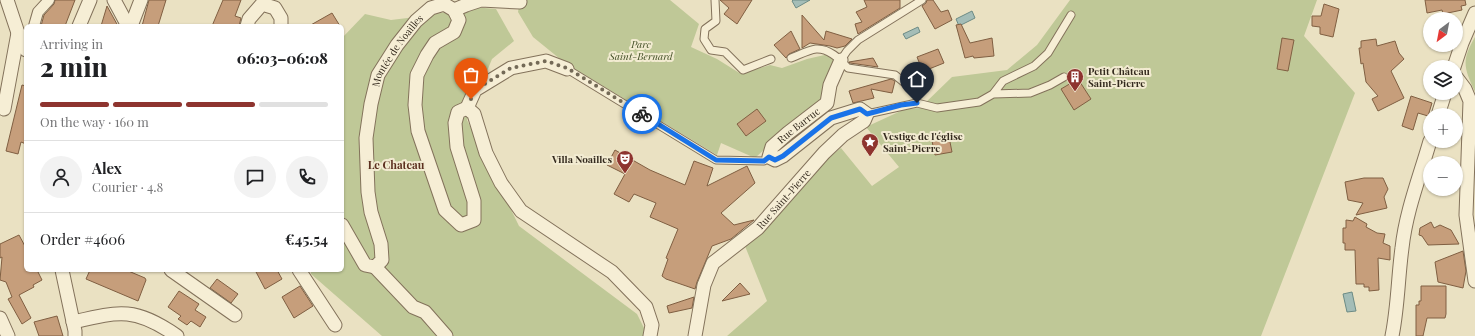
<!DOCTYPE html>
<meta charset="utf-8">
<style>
body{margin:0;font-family:"Playfair Display",serif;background:#f2f2f2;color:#202124;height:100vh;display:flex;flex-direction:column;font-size:15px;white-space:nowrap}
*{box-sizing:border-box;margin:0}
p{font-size:13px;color:#757577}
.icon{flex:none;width:22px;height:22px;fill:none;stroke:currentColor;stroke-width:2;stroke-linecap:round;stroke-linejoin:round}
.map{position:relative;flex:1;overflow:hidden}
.drawer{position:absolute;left:24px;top:24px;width:320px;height:248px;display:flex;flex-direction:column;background:#fff;border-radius:6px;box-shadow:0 1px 3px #0004}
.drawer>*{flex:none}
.needle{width:26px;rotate:212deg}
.buttons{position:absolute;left:1423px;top:12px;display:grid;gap:8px}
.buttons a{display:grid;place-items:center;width:40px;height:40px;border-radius:50%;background:#fff;box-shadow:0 1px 3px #0004;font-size:20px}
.pin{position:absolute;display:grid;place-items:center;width:34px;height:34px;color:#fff;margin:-41px -17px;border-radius:50% 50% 50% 0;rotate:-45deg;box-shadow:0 0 4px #0007}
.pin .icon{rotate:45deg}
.courier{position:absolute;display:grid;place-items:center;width:40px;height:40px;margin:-20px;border:3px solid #1a73e8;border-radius:50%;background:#fff;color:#222;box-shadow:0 1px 5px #0007}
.overview em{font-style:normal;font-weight:800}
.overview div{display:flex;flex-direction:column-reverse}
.overview{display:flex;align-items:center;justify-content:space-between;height:68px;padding:0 16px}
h1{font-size:26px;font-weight:800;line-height:30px}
.bar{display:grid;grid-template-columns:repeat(4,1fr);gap:6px 4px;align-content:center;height:48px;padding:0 16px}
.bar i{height:5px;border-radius:3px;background:#e0e0e0}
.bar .selected{background:#8e342f}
.bar p{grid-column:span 4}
.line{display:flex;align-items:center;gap:10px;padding:0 16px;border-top:1px solid #e0e0e0}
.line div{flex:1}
.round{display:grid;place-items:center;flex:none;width:42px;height:42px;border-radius:21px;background:#f2f2f2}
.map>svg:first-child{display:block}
.green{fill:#bfc897}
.water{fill:#a4bdb7;stroke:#6c8b85}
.building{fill:#c69e7b;stroke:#805f42}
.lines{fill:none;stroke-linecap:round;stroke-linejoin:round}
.service-casing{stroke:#83725b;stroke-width:9}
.pedestrian-casing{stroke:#83725b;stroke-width:12}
.minor-casing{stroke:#83725b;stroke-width:15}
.service{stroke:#f6eed5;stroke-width:7}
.pedestrian{stroke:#f6eed5;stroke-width:10}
.minor{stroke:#f6eed5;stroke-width:13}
.done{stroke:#746a57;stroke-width:4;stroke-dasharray:0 7.2}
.route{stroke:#1a73e8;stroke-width:5}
.labels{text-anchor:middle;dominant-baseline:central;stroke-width:4;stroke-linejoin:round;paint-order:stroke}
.park-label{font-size:10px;font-style:italic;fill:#424f26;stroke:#f2ebd1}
.street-label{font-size:10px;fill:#342a1e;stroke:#f2ebd1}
.poi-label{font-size:10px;font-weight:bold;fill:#342a1e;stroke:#f2ebd1;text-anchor:start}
.neighbourhood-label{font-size:11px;font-weight:bold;fill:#5d3120;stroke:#f2ebd1}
</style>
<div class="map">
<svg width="1475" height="336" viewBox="0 0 1475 336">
<rect width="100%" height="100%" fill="#eae1c2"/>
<!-- green -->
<path class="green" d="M520,0H670L699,24L691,47L717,59L741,74L770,65L782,68L807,59L829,54L838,62L825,102L792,124L755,158L721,143L717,155L565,63L533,37L518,12Z
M1070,0H1317L1304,36L1355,93L1261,336H727L767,301L745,246L828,158L841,148L872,186L899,167L866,127L905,109L920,108L952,77L1007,70L1037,45Z
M473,7L496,9L514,41L492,59L467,120L519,226L637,314L648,336H382L311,274V270H342V38L365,14L391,20L424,16Z
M1475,37V92C1464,68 1461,61 1475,37Z"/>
<!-- water -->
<path class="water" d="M793,0H810L796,8L792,1Z
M972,11L975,18L959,26L956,19Z
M918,27L920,32L906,39L903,34Z
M1352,292L1356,311L1347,312L1343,294Z"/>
<!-- building -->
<path class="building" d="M55,0H75L65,26H41L44,15L54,4Z
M149,0H166L158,26H142Z
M223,0H241L235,16L241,18L239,26H212Z
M720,0H752L737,24L724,14L729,8Z
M864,0H900V8L858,34L855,24L862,22L856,12L867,7Z
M927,0H933L941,12L948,10L952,20L935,29L922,6L926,3Z
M1425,0H1465L1466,5L1461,6L1462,10L1443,14L1442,10L1427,13Z
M1324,4L1339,9L1333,37L1320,34V27L1312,26V16H1321Z
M107,6L118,26H101Z
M332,13L340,26H309Z
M802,15L824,40L826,31L852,39L845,46L837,48L830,46L810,43L802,48Z
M961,24L970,43L992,38L994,56L974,58L973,56L965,58L956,25Z
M791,31L800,49L789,54L786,58L774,45Z
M1282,38L1294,40L1288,71L1277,69Z
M1376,39L1377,46L1395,41L1399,53L1404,59L1391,71L1404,98L1378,111L1372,99L1378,96L1366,82L1363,63L1361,64L1359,48H1361V41Z
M938,49L944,63L924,71L922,66L921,67L917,57Z
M873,58L878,67L850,63L849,62Z
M891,79L895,81L892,93L871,89L874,98L853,103L849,91Z
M1078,79L1091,99L1074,110L1061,89Z
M22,85L26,86V144L21,142L18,154L6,151Z
M1411,96L1432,103L1428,116L1418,113L1413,130L1402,126Z
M757,109L766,121L746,136L737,124Z
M949,137L952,152L935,155L932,141Z
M615,150L650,170L685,185L694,161L713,168L707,186L747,166L755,183L721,213L734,225L754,220L731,239L712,246L697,282L695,289L666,279L662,276L668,259L666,258L678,229L650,217L656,203L634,194L629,202L614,194L625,174L607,165Z
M1364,178H1383L1388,189L1384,197L1387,208L1356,215L1363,203L1348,200L1345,182Z
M1355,217L1367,224L1366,227L1377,233L1385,234L1383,243L1390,246V260L1378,258L1379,290L1369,291V287H1364V284H1356L1355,250H1345V243H1343V228H1346V220L1353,221Z
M1431,222L1434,228L1440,225L1451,230L1459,244L1428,245L1422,236L1419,235L1420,228Z
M19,235L26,248V270H37L42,280L33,285L34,287L19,295L31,318L22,324L8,299L12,297L6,282L0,280L2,257L0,258V244Z
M1463,251L1466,271L1463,288L1438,282L1435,262Z
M90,270H126L145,278L146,280L138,301L86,279Z
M255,270H277L282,279L265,289Z
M217,279L238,294L231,303L210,288Z
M740,283L750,294L722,301Z
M300,286L313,306L294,318L282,297Z
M1421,286H1446V314L1445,318H1427L1423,336H1416V305H1419V301H1421Z
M179,291L199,304L195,310L206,317L200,327L191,321L187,325L178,319L181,316L168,307Z
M694,297L692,308L669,313L667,306Z
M57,316L63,336H39L34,322Z"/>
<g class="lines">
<defs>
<path id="service" d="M715,0L716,21L705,29L704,39L711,50L725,52L743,70L771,59
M791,58C799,55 808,50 816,49C829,48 840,59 848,68L895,75L906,84
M841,60L847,51L858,40L922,0
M567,69L716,160L764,161L769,157
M993,94L1003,81L1034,66L1048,53L1071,15
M867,114L917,103L937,108L979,102L993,94L1030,93L1050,85L1064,77"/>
<path id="pedestrian" d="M34,26L38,12L49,0"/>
<g id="minor">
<path d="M7,0L18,33L26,50"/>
<path d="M114,0L128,26"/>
<path d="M454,10L466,5L481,0L520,2"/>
<path d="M79,26L90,0"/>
<path d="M131,26L141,0"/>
<path d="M247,26L249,19L262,4L275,8L281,18V26"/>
<path d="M1454,67L1462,43L1475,13"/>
<path d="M1456,77L1465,89L1470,101L1466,215L1475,281"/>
<path d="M467,108L474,114L486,153L501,183L521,211L612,272L646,307L652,325L650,336"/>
<path d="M467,108L475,90L511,68L546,61L567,69"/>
<path d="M4,109L18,33"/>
<path d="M1438,115L1445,93"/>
<path id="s1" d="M342,225L365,265L375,267L382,260L381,244L371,212L368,192L366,138L371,104L378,75L397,45L416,21L431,8L444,4L454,10L459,20L454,32L435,43L427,55L417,75L415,105L418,131L445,210L461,225L474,220V201L457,147L455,123L458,112L467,108"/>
<path d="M375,267L413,307L425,312L446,336"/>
<path d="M62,270L75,331V336"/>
<path d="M171,270L235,315"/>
<path d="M299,270L335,325"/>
<path d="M0,318L8,336"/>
<path d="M73,322C120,311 135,307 177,336"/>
<path id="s2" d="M695,336L704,285L713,263L758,228L824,153L843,135L864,121L867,114L860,109L831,118L783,156L775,160L769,157L772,147L788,133L827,103L830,85L841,60"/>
<path d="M1392,336C1398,307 1398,277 1402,248C1406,211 1420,176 1430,141"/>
</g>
</defs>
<!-- service casing -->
<use href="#service" class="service-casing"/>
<!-- pedestrian casing -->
<use href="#pedestrian" class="pedestrian-casing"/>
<!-- minor casing -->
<use href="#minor" class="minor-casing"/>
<!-- service -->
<use href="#service" class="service"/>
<!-- pedestrian -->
<use href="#pedestrian" class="pedestrian"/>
<!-- minor -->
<use href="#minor" class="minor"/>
</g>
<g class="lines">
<!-- done -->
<path class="done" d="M471,99L475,90L511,68L546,61L567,68L642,114"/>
<!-- route -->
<path class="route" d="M642,114L716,160L764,161L769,157L775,160L783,156L831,118L860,109L867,114L901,105L917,103"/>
</g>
<!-- icons -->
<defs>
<symbol id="building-pin" viewBox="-11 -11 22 30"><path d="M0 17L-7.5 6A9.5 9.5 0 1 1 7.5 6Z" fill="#8e342f" stroke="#f2ebd1"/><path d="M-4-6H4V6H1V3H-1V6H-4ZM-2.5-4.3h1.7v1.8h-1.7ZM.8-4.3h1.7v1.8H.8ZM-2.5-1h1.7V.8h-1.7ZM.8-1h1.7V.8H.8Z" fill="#fff"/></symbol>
<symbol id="sight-pin" viewBox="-11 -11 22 30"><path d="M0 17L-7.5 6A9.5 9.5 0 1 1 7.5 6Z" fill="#8e342f" stroke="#f2ebd1"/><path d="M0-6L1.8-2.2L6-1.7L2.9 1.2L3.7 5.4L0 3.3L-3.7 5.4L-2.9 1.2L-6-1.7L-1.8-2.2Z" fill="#fff"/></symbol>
<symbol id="theatre-pin" viewBox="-11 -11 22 30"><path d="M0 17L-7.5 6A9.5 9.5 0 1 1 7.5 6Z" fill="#8e342f" stroke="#f2ebd1"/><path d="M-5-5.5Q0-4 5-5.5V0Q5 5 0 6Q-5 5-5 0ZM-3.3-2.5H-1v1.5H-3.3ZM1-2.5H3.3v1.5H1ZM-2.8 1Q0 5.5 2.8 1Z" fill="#fff"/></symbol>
</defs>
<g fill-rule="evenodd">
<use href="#building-pin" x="1065" y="67" width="20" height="27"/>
<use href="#sight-pin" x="860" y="132" width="20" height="27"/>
<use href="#theatre-pin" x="615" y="149" width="20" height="27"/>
</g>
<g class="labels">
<!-- park labels -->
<g class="park-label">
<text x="641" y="44">Parc<tspan x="641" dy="12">Saint-Bernard</tspan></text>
</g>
<!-- street labels -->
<g class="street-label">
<text stroke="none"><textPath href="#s1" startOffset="285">Montée de Noailles</textPath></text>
<text stroke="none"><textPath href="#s2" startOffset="452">Rue Barruc</textPath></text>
<text stroke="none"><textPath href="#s2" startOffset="171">Rue Saint-Pierre</textPath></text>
</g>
<!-- poi labels -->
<g class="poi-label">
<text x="1088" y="71">Petit Château<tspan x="1088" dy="12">Saint-Pierre</tspan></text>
<text x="883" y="136">Vestige de l'église<tspan x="883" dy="12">Saint-Pierre</tspan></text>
<text x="612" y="159" text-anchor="end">Villa Noailles</text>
</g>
<!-- neighbourhood labels -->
<g class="neighbourhood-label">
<text x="396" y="164">Le Chateau</text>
</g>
</g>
</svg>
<div class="buttons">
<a><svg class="needle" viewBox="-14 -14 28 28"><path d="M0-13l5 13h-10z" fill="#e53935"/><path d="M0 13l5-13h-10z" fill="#757577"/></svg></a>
<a><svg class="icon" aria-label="layers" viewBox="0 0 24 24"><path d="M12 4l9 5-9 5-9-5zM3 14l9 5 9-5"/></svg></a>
<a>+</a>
<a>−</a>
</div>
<div class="pin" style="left:471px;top:99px;background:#ea580c"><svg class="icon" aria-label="bag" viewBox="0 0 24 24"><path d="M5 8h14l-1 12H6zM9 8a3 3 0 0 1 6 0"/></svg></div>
<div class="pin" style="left:917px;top:103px;background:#1f2937"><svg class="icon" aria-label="home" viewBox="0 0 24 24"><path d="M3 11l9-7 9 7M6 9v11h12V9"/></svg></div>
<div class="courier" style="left:642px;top:114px"><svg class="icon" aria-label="bike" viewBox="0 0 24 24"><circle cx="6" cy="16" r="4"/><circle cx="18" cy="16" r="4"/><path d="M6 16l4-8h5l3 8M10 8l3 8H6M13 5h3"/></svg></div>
<section class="drawer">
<div class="overview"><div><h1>2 min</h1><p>Arriving in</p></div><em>06:03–06:08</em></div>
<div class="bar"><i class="selected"></i><i class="selected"></i><i class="selected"></i><i></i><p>On the way · 160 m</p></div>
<div class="line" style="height:72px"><a class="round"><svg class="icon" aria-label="person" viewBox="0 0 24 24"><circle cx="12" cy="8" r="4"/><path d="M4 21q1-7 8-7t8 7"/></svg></a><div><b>Alex</b><p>Courier · 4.8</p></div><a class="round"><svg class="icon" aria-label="chat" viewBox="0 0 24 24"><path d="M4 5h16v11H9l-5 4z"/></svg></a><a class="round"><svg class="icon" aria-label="phone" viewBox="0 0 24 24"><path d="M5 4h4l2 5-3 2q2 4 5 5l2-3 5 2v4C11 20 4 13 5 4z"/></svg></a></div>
<div class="line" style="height:52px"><div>Order #4606</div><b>€45.54</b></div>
</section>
</div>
